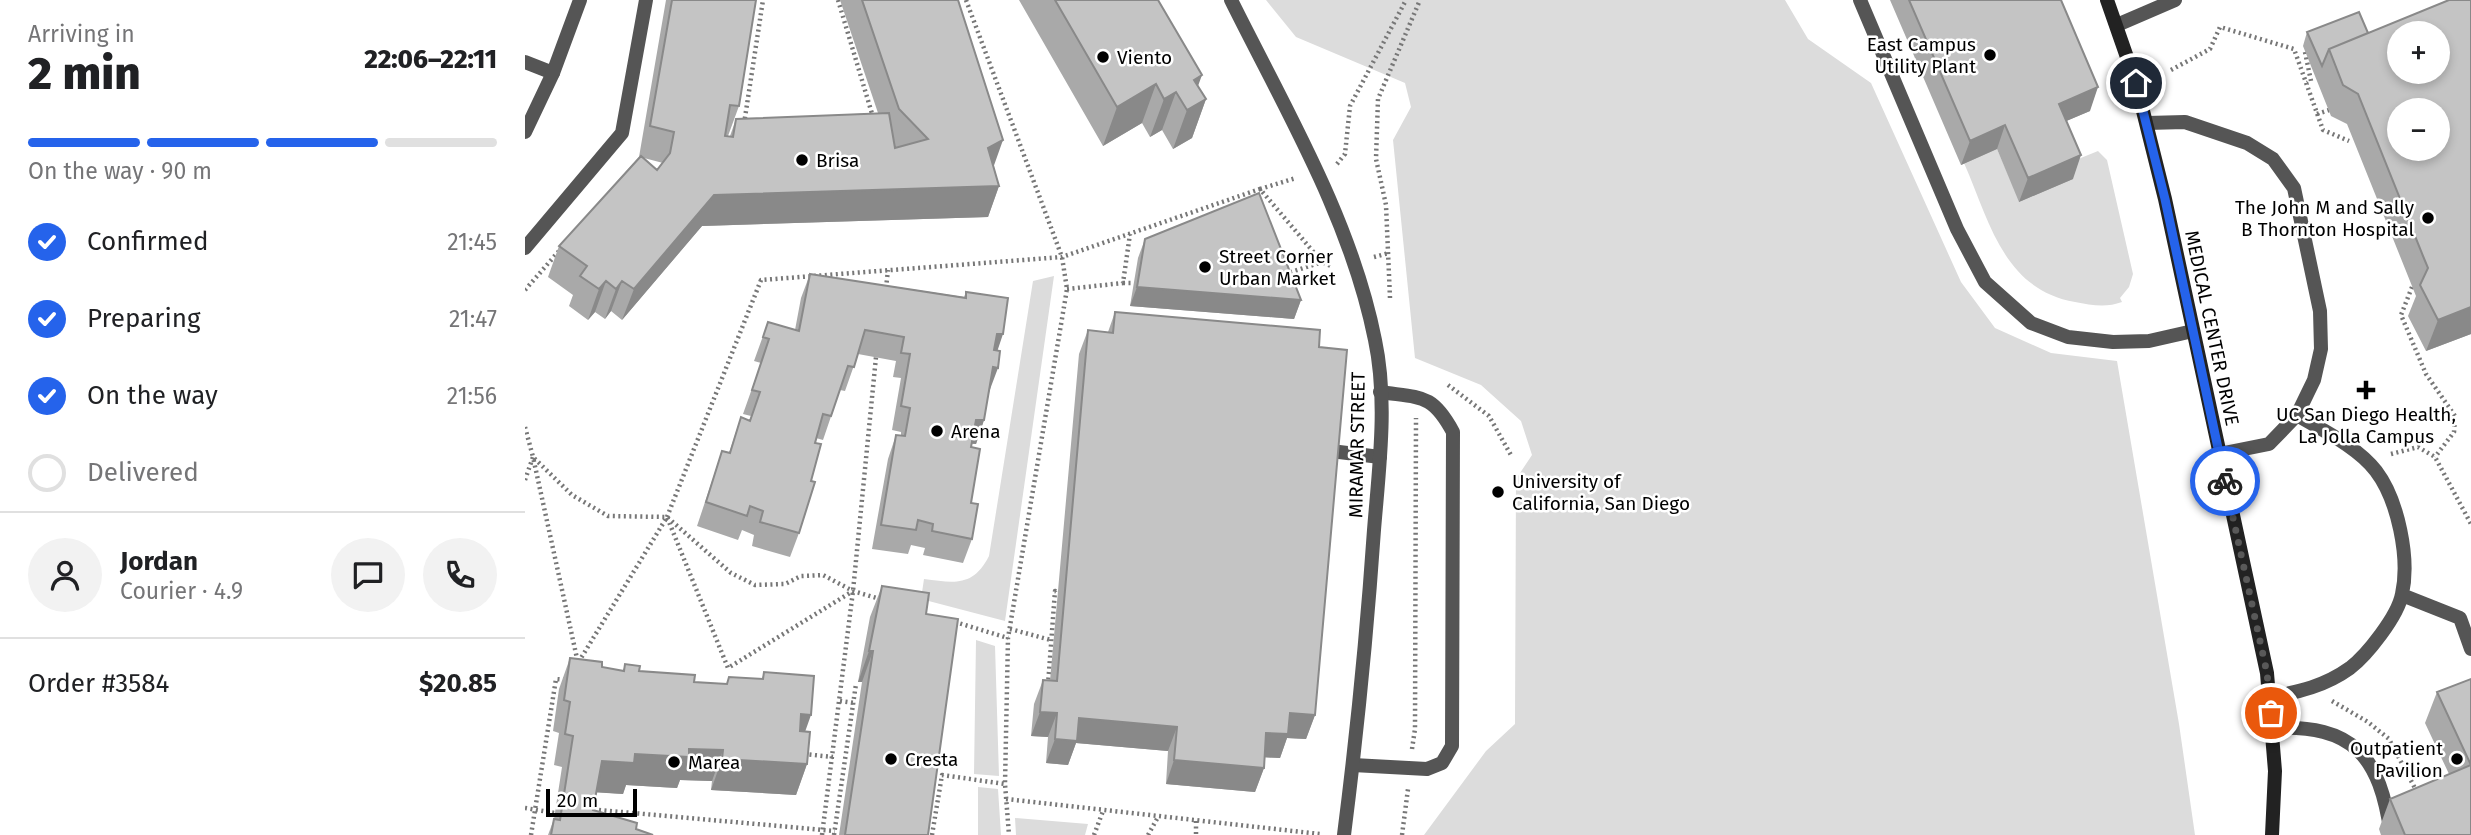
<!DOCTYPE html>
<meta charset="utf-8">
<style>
body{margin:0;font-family:"Fira Sans",sans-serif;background:#f2f2f2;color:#202124;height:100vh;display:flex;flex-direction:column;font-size:26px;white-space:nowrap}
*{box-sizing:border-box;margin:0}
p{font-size:23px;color:#757577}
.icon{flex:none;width:38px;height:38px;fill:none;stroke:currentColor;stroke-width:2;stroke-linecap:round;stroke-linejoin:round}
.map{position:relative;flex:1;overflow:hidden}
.drawer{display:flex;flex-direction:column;background:#fff;width:525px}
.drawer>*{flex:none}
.fabs{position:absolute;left:1862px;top:21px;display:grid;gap:14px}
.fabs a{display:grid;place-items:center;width:63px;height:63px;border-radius:50%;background:#fff;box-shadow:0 4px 10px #0003;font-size:35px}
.scale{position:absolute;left:21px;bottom:18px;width:91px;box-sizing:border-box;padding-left:7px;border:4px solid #000;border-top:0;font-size:19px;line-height:24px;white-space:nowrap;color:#000;-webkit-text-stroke:5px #fff;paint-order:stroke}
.pin{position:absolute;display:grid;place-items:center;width:60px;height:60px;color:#fff;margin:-30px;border:4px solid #fff;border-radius:50%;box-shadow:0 2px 7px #0007}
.courier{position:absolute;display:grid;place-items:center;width:70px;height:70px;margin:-35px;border:5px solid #2563eb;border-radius:50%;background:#fff;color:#222;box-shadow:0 2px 9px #0007}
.overview em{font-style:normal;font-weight:800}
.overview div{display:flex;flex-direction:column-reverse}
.overview{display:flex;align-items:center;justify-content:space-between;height:119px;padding:0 28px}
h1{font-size:46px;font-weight:800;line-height:52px}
.bar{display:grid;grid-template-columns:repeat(4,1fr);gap:10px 7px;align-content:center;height:84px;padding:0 28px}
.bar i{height:9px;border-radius:5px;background:#e0e0e0}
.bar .on{background:#2563eb}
.bar p{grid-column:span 4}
.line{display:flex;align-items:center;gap:18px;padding:0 28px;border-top:2px solid #e0e0e0}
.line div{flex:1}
.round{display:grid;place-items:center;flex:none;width:74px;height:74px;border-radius:37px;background:#f2f2f2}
ol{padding:0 28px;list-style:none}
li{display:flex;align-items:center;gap:21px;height:77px}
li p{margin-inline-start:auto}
li .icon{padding:7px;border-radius:50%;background:#2563eb;color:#fff;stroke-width:4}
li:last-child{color:#757577}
li i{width:38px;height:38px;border:4px solid #e0e0e0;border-radius:50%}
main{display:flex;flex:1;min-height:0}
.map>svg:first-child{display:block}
.green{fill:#dcdcdc}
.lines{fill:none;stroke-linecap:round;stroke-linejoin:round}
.path{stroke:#777;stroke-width:4.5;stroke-dasharray:2 3.5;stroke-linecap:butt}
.lane{stroke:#555;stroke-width:14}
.street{stroke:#555;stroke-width:14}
.secondary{stroke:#222;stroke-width:14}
.wall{fill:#a9a9a9;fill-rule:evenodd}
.shaded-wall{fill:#898989}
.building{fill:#c4c4c4;stroke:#898989;stroke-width:2;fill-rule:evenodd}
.done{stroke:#595959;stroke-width:7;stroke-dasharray:0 12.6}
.route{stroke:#2563eb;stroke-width:9}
.poi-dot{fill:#000;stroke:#fff;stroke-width:2.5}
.labels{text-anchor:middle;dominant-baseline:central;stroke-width:5;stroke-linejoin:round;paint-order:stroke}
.poi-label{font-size:19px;fill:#000;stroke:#fff;text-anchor:start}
.street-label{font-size:19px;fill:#000;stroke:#fff}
</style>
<main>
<section class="drawer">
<div class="overview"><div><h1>2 min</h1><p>Arriving in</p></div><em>22:06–22:11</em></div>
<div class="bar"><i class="on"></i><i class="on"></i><i class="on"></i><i></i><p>On the way · 90 m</p></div>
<ol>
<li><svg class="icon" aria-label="check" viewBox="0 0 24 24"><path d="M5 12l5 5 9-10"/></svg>Confirmed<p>21:45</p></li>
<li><svg class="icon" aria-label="check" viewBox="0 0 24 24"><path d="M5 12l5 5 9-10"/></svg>Preparing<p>21:47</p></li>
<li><svg class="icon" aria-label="check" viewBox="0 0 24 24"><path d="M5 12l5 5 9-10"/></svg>On the way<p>21:56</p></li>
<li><i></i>Delivered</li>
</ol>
<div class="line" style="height:126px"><a class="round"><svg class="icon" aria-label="person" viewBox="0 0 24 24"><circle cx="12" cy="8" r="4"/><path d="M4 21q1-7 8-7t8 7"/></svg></a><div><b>Jordan</b><p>Courier · 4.9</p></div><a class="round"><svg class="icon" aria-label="chat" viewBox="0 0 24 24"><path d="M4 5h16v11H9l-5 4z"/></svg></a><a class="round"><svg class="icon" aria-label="phone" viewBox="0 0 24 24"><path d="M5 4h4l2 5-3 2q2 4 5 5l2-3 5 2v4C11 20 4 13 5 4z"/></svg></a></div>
<div class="line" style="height:91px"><div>Order #3584</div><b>$20.85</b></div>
</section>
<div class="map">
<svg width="1946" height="835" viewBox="0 0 1946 835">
<rect width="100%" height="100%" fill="#fff"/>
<!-- green -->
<path class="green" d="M741,0H1260L1283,39L1346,83L1436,282L1470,328L1526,353L1592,361L1654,724L1670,835H899L961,751L990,724L991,479L1007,455L996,421L956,385L890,358L868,140L886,107L880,83L771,37Z
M1472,149L1495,202L1541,164L1573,151L1582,160L1608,274L1604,287L1595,298L1597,302C1581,308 1566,305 1550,302C1478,289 1465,222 1439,163Z
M529,276L480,621L396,599L399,579C430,583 448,587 464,556L508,281Z
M451,640L470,646L474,776L449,774Z
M453,787L473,789L476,835H453Z
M490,818L563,824L560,835H491Z"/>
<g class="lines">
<!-- path -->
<path class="path" d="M313,0L348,117
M441,0L537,257L542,289L483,638L480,784L484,835
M1780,52L1786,81L1782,83
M1646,70L1685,49L1695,27L1769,49L1798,130L1824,141
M1792,114L1804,110
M219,124L238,0
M812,164L820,154L825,106L881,0
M735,189L771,178
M849,257L864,253
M760,274L797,262
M598,283H609
M1887,287L1876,315L1901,374L1930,416L1929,432L1910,457
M361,288L363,270
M542,289L598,283L605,234
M0,290L34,251
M865,298L861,205L851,159L853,99L895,0
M923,385L964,416L987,457
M0,427L8,457L47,495L83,516L142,517L206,573L230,585L260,584L276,576L298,575L328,591L355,599
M1866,454L1893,447L1910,457L1946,524
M0,480L8,457L53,663L142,517L203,668L328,591
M142,517L236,280L537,257L735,189L797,262L808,267
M430,622L483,638
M485,629L526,640
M523,685L530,591L533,592
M315,701L329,703
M1807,701L1843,722L1864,739L1892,792
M887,749L890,729L891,418
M279,754L308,757
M481,799L795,834
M0,808L30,813
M63,809L310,831
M671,821V835
M6,835L31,679L43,680
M297,835L328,591L351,357
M309,835L331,684
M407,835L417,775L480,784
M569,835L578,811
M623,835L633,817
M877,835L883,789"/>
<!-- lane -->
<path class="lane" d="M1335,0L1432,229L1460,282L1506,323L1543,337L1588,342L1624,341L1668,331
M1592,25L1650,0
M0,62L28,73
M1622,123L1660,122L1722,143L1748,159L1769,188L1795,311L1796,349L1789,380L1772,415
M0,248L97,133L121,0
M806,451L855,457
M1694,454L1744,444L1772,415C1797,430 1833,447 1851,471C1873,500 1885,558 1877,594C1873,616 1842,655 1825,668C1800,686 1774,692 1745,697
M1877,595L1935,618L1946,649
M1747,728C1829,724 1855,756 1866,835
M828,765L902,769L917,763L927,746L928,432C907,393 896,398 855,392"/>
<!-- street -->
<path class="street" d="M706,0C760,109 826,219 850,340C863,401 854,468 849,530C842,632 832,733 819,835
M0,132L28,73L55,0"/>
<!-- secondary -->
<path class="secondary" d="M1582,0L1611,83L1640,199L1742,673L1750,771L1747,835"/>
</g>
<!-- wall -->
<path class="wall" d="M141,0H231L214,106L203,136H205L211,119L353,113L315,0H433L469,167L474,186L463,217L177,226L97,320L86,311L80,319L70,312L63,320L44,306L48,295L23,277L34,246L114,157ZM119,158L138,163L132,170Z
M494,0H633L673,86L681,99L667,138L648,149L637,130L625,137L617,123L578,146Z
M1365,0H1536L1565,111L1541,121L1548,179L1494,202L1472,149L1436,165Z
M1946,0V334L1901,351L1883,316L1891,296L1822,124L1806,116L1778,46L1782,32L1843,33Z
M620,239L776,300L769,319L605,306L613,258Z
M285,274L439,297L441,292L472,350L459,420L451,444H447L446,503L447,539L438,563L398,555L400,548L386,545L383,554L347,549L363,459L371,435L376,436V432L367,430L376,378L368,377L371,361L333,354L320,391L315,390L298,440L291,438L286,481L274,533L265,557L227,546L229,535L217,530L213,540L172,526L197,451L204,453L216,417L224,421L226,416L218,414L236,363L229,361L243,322L270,330L276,298Z
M590,312L794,347L790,715L781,739L762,738L755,758L739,757V768L730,792L641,784L643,751L551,743L543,765L521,763L523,737L506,736L509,704L518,680L525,681L554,354L563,330L583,332Z
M357,586L401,614L403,835H314L337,682H333L345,617Z
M45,658L77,667L98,671L100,664L114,671L169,682L201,684L237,679L239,672L280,731L282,764L271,795L186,790L187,781L155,780L152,788L101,785L98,794L71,792L68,810L111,829L128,835H23L29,819L37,767L29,765L34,733L28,731L34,689Z
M1946,679V835H1856L1854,829L1865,799L1924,774L1900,723L1912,692Z"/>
<!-- shaded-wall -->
<path class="shaded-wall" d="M677,75L665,108L681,99L667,138L648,149L662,110L669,80Z
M631,84L617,123L578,146L592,107Z
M1573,87L1565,111L1525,128L1534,104Z
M651,92L637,130L625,137L639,99Z
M1480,125L1472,149L1436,165L1445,141Z
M478,140L467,171L463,148Z
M1556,155L1548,179L1494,202L1503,178Z
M474,186L463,217L177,226L97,320L109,289L189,195Z
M81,281L70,312L63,320L74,289Z
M97,281L86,311L80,319L91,289Z
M612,287L776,300L769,319L605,306Z
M1946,307V334L1901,351L1913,320Z
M472,334H478L470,358H463Z
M468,367L473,368L464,392Z
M451,420H459L451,444L443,443Z
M344,651H348L337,682H333Z
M515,712L532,713L523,737L506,736Z
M765,713L790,715L781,739L762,738L755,758L733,757L741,733Z
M276,714L286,715L275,746L265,745Z
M554,718L652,727L643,751L551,743L543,765L521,763L530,739Z
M164,749L198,750L187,781L155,780L152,788L101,785L98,794L65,792L77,761L110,754Z
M197,759L282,764L271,795L186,790Z
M649,760L739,768L730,792L641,784Z"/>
<!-- building -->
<path class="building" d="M147,0H231L214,106L205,105L200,136L208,137L211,119L364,113L370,148L403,139L374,109L337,0H433L478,140L463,148L474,186L189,195L109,289L97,281L91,289L81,281L74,289L55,276L62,266L34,246L116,156L132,170L145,153L149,132L125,126Z
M530,0H633L677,75L669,80L681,99L662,110L651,92L639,99L631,84L592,107Z
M1384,0H1536L1573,87L1534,104L1556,155L1503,178L1480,125L1445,141Z
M1924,0H1946V307L1913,320L1895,285L1903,268L1898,256L1833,94L1818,85L1804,49ZM1874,33H1913V72H1874ZM1874,110H1913V149H1874Z
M1834,12L1843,33L1804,49L1797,66L1782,32Z
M734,193L776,300L612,287L620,239Z
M285,274L441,298V292L483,298L478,334H472L469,350L475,351L473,368L468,367L459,420H451L446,447L455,449L446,503L453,504L447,539L407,531L408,524L393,520L391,530L356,525L371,435L380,436L385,408L376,406L385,354L376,353L379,337L340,330L329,367L323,366L306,416L298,414L290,443L296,444L286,481L290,482L274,533L235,522L238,511L225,506L222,516L181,502L197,451L205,453L216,417L225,421L235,392L227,390L244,339L238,337L243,322L274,331Z
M590,312L795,330L794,347L822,350L790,715L765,713L763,734L741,733L739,768L649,760L652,727L554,718L552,741L530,739L532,713L515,712L518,680L532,681L563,330L588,333Z
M357,586L404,593L401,614L433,619L403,835H320L348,651H344Z
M45,658L77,662V667L99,671L100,664L115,666L114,671L170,675L169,682L202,684L204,677L238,679L239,672L289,676L286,715L276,714L275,731L285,732L282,764L197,759L198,750L164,749V757L110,754L109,763L77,761L68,810L112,823L111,829L128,835H26L29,819L35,820L48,736L40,734L45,702L39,700Z
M1946,679V835H1880L1865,799L1946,765L1912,692Z"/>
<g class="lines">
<!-- done -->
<path class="done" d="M1700,481L1742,673L1746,713"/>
<!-- route -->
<path class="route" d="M1611,83L1640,199L1700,481"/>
</g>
<!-- markers -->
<g class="poi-dot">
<circle cx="1465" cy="55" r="7"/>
<circle cx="578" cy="57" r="7"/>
<circle cx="277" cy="160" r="7"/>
<circle cx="1903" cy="218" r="7"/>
<circle cx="680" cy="267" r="7"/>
<path d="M1837.5 379.5h7v7h7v7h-7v7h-7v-7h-7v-7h7z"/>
<circle cx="412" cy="431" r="7"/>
<circle cx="973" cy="492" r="7"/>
<circle cx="366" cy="759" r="7"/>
<circle cx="1932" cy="759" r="7"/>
<circle cx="149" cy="762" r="7"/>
</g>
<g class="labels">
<!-- poi labels -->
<g class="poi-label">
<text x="1451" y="44" text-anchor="end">East Campus<tspan x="1451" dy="22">Utility Plant</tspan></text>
<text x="592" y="57">Viento</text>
<text x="291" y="160">Brisa</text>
<text x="1889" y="207" text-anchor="end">The John M and Sally<tspan x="1889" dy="22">B Thornton Hospital</tspan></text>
<text x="694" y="256">Street Corner<tspan x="694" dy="22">Urban Market</tspan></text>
<text x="1841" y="414" text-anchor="middle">UC San Diego Health,<tspan x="1841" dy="22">La Jolla Campus</tspan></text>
<text x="426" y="431">Arena</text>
<text x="987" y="481">University of<tspan x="987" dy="22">California, San Diego</tspan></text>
<text x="1918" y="748" text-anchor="end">Outpatient<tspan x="1918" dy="22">Pavilion</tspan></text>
<text x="380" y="759">Cresta</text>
<text x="163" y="762">Marea</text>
</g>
<!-- street labels -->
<g class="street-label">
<text transform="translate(1687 328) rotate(78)">MEDICAL CENTER DRIVE</text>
<text transform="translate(832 445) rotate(-89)">MIRAMAR STREET</text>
</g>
</g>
</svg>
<div class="fabs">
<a>+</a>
<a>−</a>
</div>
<div class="scale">20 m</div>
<div class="pin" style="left:1746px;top:713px;background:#ea580c"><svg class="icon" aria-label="bag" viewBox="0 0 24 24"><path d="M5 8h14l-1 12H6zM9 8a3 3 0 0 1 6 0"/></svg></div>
<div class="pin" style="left:1611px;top:83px;background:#1f2937"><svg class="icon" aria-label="home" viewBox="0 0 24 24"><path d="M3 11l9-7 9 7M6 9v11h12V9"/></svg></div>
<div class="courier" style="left:1700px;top:481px"><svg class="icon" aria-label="bike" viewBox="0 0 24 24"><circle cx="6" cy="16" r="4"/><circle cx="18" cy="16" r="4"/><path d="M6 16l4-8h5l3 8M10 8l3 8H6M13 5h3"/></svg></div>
</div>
</main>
